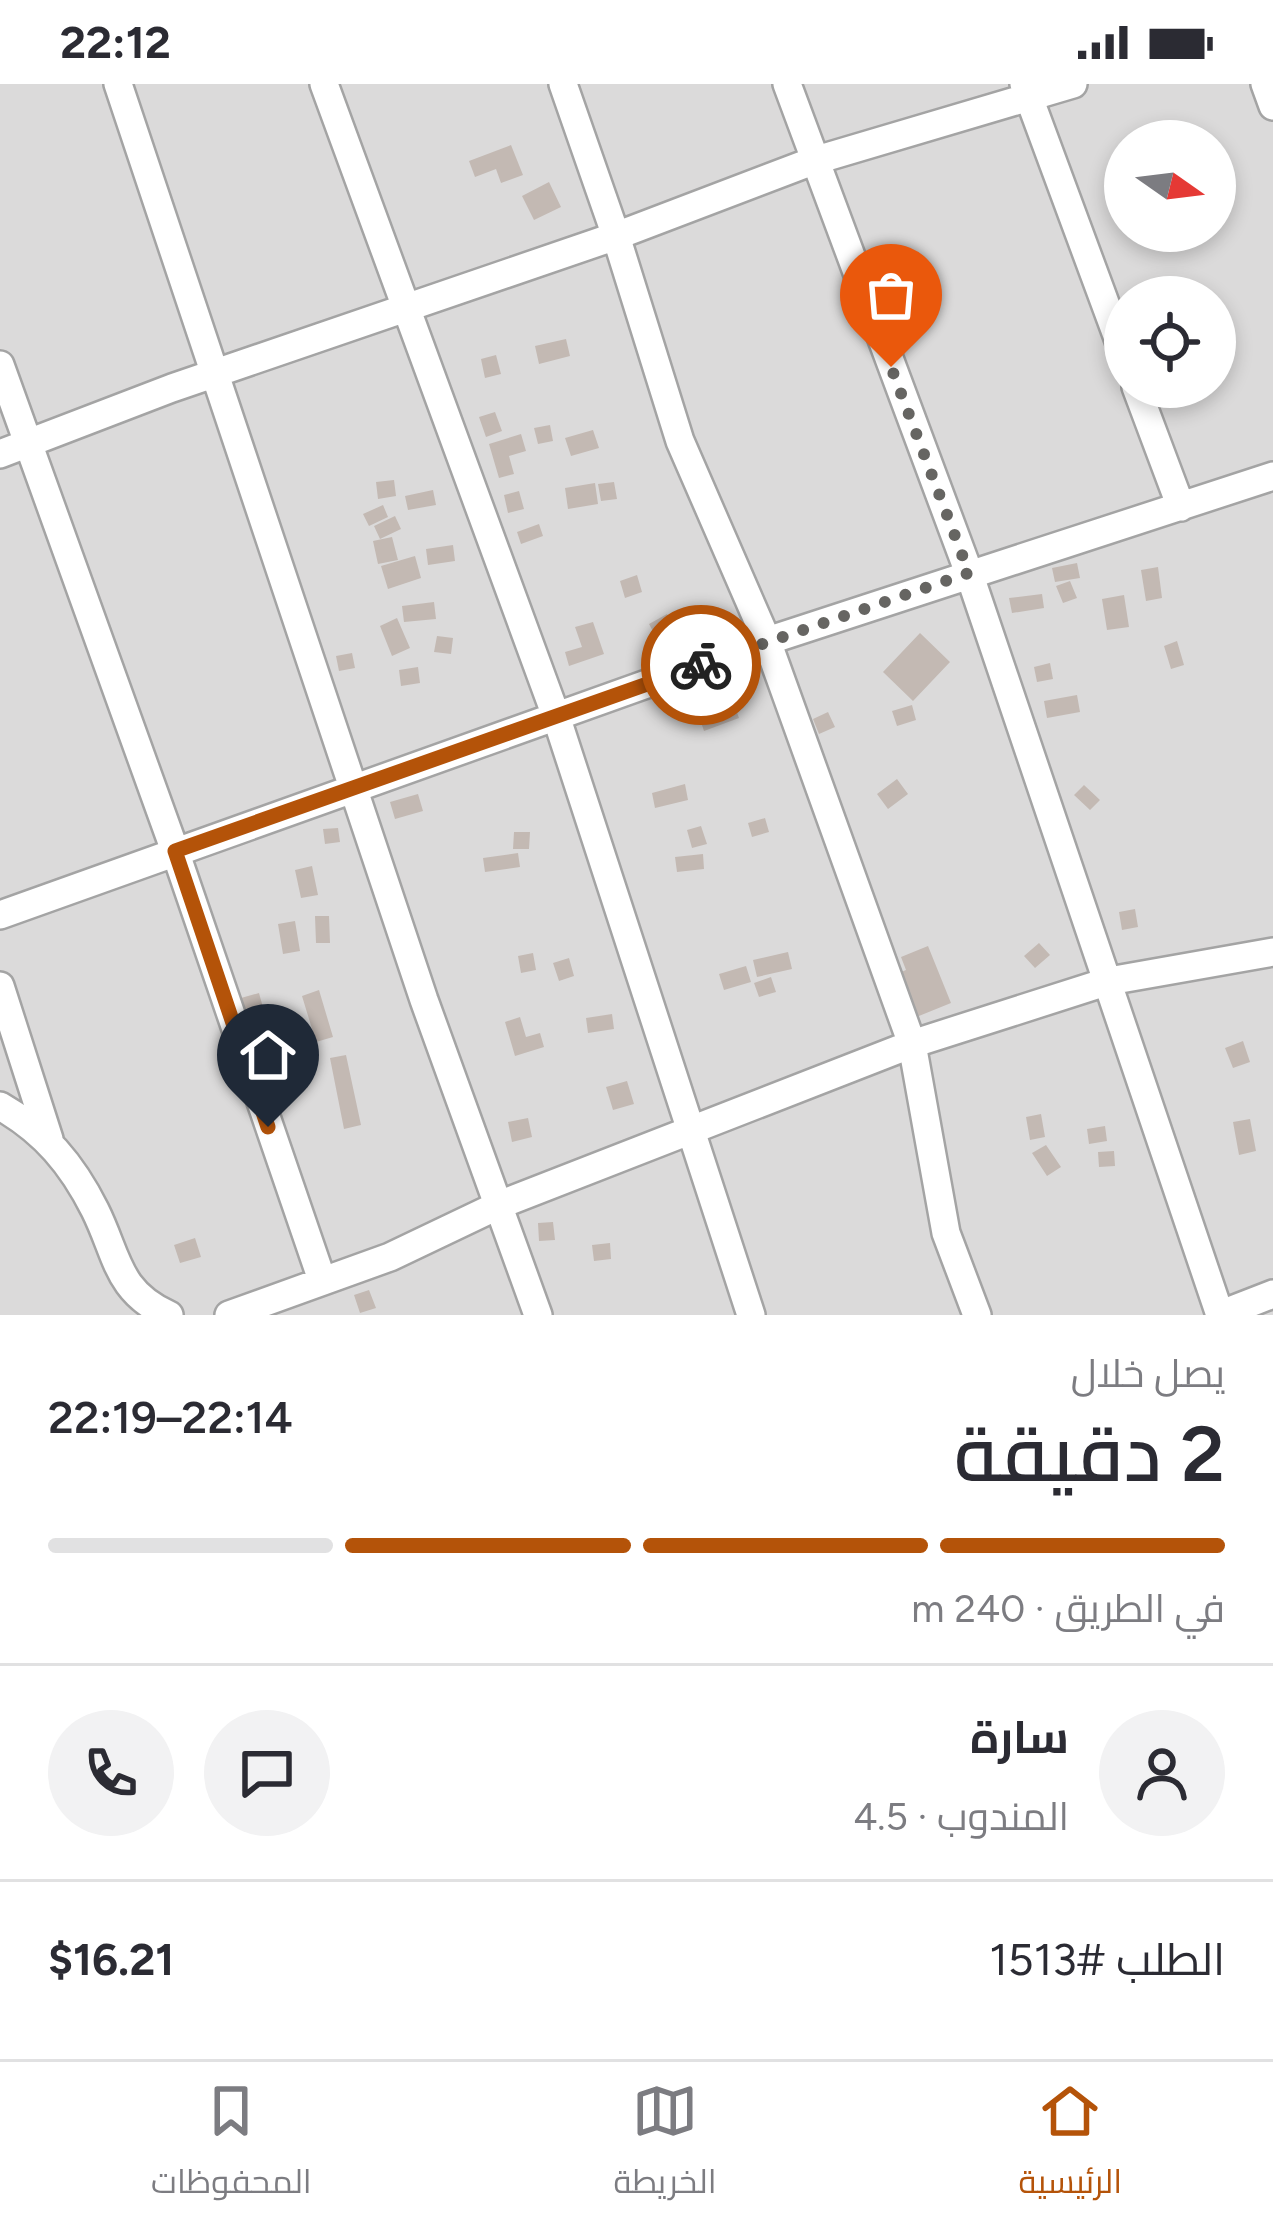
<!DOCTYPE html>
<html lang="ar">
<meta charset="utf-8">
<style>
body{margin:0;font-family:Figtree,Cairo,sans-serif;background:#f2f2f3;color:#2b2b33;direction:rtl;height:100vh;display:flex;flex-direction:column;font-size:45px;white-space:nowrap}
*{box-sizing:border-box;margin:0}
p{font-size:39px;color:#7c7c81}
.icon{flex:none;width:66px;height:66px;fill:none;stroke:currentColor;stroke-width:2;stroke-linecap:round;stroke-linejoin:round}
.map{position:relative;height:1231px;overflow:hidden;direction:ltr}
.sheet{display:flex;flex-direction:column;background:#fff;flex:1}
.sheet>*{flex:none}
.needle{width:78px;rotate:104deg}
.buttons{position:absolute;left:1104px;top:36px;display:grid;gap:24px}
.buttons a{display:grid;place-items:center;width:132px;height:132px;border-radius:50%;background:#fff;box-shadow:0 6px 18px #0003;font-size:60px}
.pin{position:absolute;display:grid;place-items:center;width:102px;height:102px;color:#fff;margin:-123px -51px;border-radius:50% 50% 50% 0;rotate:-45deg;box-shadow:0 0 12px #0007}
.pin .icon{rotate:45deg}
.courier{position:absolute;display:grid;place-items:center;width:120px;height:120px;margin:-60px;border:9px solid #b45309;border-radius:50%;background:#fff;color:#222;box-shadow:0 3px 15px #0007}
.overview em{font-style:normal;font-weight:600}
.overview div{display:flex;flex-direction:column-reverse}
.overview{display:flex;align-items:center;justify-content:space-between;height:204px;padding:0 48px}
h1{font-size:78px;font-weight:600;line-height:90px}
.bar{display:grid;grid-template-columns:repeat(4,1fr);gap:18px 12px;align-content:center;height:144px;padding:0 48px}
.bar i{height:15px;border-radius:9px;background:#e1e1e2}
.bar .selected{background:#b45309}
.bar p{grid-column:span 4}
.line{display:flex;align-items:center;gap:30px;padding:0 48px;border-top:3px solid #e1e1e2}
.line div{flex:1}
.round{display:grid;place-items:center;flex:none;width:126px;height:126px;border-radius:63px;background:#f2f2f3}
.status{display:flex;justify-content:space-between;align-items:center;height:84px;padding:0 60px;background:#fff;direction:ltr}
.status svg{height:33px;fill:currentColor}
.tabs{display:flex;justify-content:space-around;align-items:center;height:168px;border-top:3px solid #e1e1e2;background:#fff;font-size:33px;color:#7c7c81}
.tabs a{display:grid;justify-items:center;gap:6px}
.tabs .selected{color:#b45309}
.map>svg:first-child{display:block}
.residential{fill:#dbdada;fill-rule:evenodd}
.building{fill:#c3b9b3}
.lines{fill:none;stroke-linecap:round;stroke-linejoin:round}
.minor-casing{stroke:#a4a4a4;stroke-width:32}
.minor{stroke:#fff;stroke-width:27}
.done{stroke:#666562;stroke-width:12;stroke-dasharray:0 21.6}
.route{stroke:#b45309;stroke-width:15}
</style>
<div class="status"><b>22:12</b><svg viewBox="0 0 49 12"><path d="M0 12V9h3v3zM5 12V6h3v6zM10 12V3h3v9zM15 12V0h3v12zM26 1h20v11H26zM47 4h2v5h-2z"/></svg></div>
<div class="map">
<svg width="1273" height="1231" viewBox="0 0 1273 1231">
<rect width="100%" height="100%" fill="#eeeae3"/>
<!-- residential -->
<path class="residential" d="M0,0H1273V1231H0ZM1125,57H1215V147H1125ZM1125,213H1215V303H1125Z"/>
<!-- building -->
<path class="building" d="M511,61L523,91L501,99L496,85L475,93L469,77Z
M549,98L561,123L534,136L522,112Z
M566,255L570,272L539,280L535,262Z
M496,271L501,290L485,294L481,275Z
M495,328L502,347L486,353L479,333Z
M550,341L553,357L538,360L534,344Z
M593,346L599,364L571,372L565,354Z
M521,350L526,367L509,372L514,390L499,394L489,360Z
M394,396L396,412L378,415L376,398Z
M614,398L617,415L601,417L598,400Z
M595,399L598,420L568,425L565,404Z
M433,406L436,421L408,426L405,412Z
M519,407L524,425L508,429L504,411Z
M383,421L388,433L369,442L363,430Z
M395,432L401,445L380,455L374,442Z
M539,440L543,452L521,460L517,448Z
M392,453L398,476L378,480L373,457Z
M453,461L455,477L428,481L426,465Z
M415,472L421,494L388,505L381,482Z
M1077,479L1080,494L1055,498L1052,484Z
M1158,483L1162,514L1146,517L1141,486Z
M637,491L642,508L625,514L620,497Z
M1070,497L1077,514L1063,519L1056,502Z
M1042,510L1044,524L1012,529L1009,514Z
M1124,511L1129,543L1107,546L1102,515Z
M434,518L436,535L404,538L402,522Z
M667,530L674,543L656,553L649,540Z
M397,534L410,564L392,572L380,542Z
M593,538L604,570L569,582L565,568L582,563L575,543Z
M920,549L950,578L913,617L883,588Z
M437,552L453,554L451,570L434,568Z
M1177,557L1184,581L1171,585L1164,562Z
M352,569L355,584L339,587L336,572Z
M1050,579L1053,595L1037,598L1034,583Z
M418,583L420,599L401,602L399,586Z
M728,603L739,634L704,647L693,615Z
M1077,611L1080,628L1047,634L1044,617Z
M912,621L916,636L897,642L892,627Z
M828,628L835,643L819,650L813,635Z
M897,695L908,710L888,725L877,710Z
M685,700L688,716L655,724L652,709Z
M1084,701L1100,716L1090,726L1074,711Z
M418,710L423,727L395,735L390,718Z
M765,734L769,748L752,753L748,739Z
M701,742L707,760L692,764L687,746Z
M338,744L340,758L325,760L323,745Z
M514,748H530L529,765H513Z
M518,769L520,783L485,788L483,774Z
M703,770L704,785L677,788L675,773Z
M312,782L318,811L301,814L295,786Z
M1135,825L1138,843L1122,846L1119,828Z
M315,832H329L330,859H316Z
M295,837L300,867L283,870L278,840Z
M1039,859L1050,871L1035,884L1024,872Z
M928,862L951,919L909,936L892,892L906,886L901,873Z
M788,868L792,885L757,893L753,876Z
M533,869L536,886L521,889L518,872Z
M569,874L574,892L559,897L553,879Z
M746,882L751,898L724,906L719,890Z
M771,893L776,908L759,913L754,899Z
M319,906L333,953L316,958L302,912Z
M259,909L267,938L248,943L241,914Z
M612,930L614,945L588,949L586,934Z
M520,933L526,953L540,949L544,963L515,972L505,938Z
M1243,957L1250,978L1233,984L1225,964Z
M346,971L361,1041L344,1045L330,974Z
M283,975L292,1006L274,1011L266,980Z
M627,997L634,1020L613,1026L606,1003Z
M1041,1030L1045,1053L1030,1056L1026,1033Z
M528,1034L532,1053L512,1058L508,1038Z
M1250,1035L1256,1067L1239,1071L1233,1038Z
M1105,1042L1107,1057L1089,1060L1087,1045Z
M1046,1061L1061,1083L1047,1092L1032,1069Z
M1114,1067L1115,1082L1099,1083L1098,1068Z
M553,1138L555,1156L539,1157L538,1139Z
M195,1154L201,1173L180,1179L174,1161Z
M610,1159L611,1175L594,1177L592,1161Z
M369,1206L376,1224L360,1229L354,1211Z"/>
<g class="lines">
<defs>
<path id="minor" d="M118,0L424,916L538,1231
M324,0L556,632L751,1231
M563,0L616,152L680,357L767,557L912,960L946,1149L977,1231
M787,0L969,489L1220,1231
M1024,0L1125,273
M1265,0L1273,22
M0,281L175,767L322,1196
M1136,303L1181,423
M0,370L172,304L616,152L813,77L1073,0
M0,831L767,557L1273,392
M0,902L49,1055
M0,1022C44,1047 72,1080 95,1126C118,1172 116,1207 169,1231
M229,1231L390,1173L499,1121L912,960L1109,897L1273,868
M1219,1231L1273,1210"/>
</defs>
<!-- minor casing -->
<use href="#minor" class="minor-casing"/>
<!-- minor -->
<use href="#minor" class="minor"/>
</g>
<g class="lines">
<!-- done -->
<path class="done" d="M701,581L969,489L891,283"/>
<!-- route -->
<path class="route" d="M268,1043L175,767L701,581"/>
</g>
</svg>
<div class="buttons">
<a><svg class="needle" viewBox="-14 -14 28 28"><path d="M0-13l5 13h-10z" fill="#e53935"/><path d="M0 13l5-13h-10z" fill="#7c7c81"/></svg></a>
<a><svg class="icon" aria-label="locate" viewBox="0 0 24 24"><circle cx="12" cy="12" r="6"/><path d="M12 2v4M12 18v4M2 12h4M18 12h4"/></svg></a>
</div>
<div class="pin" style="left:891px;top:283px;background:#ea580c"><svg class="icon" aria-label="bag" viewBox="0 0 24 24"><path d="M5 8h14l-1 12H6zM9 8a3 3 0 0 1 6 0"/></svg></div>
<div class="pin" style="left:268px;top:1043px;background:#1f2937"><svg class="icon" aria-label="home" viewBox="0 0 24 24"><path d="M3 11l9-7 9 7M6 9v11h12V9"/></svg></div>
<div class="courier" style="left:701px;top:581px"><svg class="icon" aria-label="bike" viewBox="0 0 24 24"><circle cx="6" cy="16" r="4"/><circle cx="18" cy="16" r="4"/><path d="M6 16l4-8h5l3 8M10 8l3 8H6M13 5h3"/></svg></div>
</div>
<section class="sheet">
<div class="overview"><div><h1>2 دقيقة</h1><p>يصل خلال</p></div><em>22:14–22:19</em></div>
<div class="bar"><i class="selected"></i><i class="selected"></i><i class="selected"></i><i></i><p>في الطريق · 240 m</p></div>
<div class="line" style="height:216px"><a class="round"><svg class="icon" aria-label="person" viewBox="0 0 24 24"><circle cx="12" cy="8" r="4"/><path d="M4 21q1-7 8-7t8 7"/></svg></a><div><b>سارة</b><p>المندوب · 4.5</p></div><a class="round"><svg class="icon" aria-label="chat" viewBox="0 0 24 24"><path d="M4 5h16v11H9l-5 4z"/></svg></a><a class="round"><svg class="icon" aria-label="phone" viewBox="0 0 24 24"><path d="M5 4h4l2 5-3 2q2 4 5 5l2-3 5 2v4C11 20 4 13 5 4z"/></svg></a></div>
<div class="line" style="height:156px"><div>الطلب #1513</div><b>$16.21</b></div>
</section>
<nav class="tabs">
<a class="selected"><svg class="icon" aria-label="home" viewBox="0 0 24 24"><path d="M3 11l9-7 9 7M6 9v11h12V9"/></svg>الرئيسية</a>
<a><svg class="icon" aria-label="map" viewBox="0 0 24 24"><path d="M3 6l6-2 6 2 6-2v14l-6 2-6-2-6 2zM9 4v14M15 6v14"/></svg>الخريطة</a>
<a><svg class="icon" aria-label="saved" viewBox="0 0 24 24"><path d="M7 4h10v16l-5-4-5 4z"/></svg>المحفوظات</a>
</nav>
